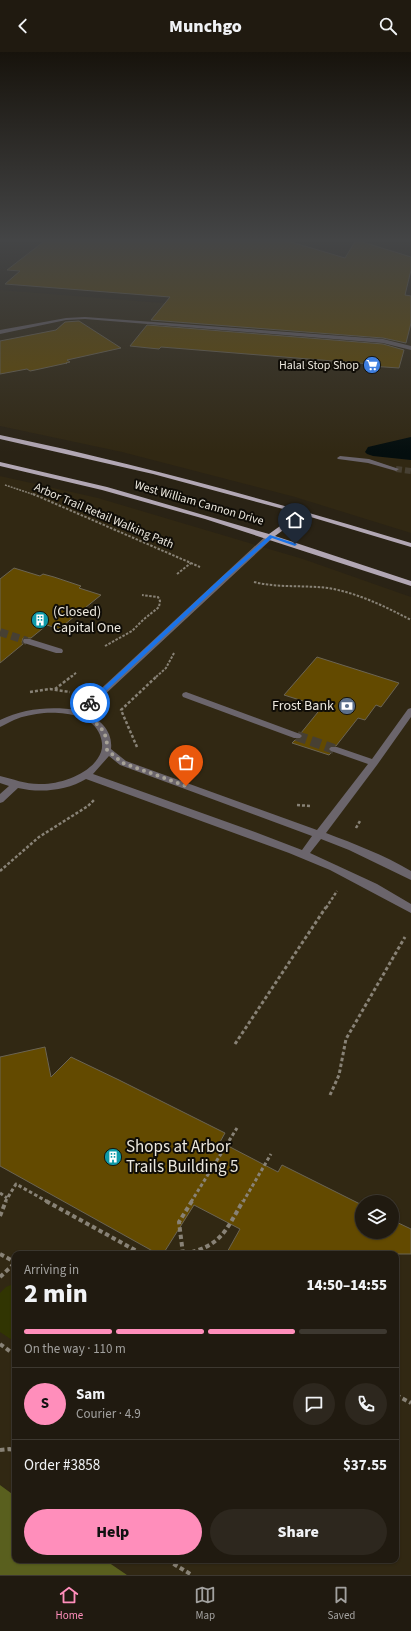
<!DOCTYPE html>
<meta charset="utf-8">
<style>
body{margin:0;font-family:"Source Sans 3",sans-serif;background:#2d271e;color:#f1f3f6;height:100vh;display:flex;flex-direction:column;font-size:15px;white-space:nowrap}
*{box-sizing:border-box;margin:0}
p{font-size:13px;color:#a2a19f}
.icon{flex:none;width:22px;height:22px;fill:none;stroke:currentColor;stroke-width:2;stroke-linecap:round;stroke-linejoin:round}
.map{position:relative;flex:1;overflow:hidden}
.sheet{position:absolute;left:12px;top:1199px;width:387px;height:312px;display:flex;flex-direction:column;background:#201a10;border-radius:8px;box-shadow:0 1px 3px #0004,0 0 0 1px #3d3830}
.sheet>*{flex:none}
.fabs{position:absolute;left:355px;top:1143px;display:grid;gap:8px}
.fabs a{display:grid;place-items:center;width:44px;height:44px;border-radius:50%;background:#201a10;box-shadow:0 1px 3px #0004,0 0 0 1px #3d3830;font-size:20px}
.pin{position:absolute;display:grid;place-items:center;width:34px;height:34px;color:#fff;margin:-41px -17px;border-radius:50% 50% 50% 0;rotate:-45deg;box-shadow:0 0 4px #0007}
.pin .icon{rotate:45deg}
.courier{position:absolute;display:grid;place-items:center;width:40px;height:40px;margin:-20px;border:3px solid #1a73e8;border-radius:50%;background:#fff;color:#222;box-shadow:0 1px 5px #0007}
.overview em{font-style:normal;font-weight:800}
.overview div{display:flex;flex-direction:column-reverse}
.overview{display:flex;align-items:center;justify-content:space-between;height:68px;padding:0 12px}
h1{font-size:26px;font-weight:800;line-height:30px}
.bar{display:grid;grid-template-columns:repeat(4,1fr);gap:6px 4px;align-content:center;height:48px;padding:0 12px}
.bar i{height:5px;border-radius:3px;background:#3d3830}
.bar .on{background:#ff8ebb}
.bar p{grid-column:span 4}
.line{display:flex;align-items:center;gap:10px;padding:0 12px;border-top:1px solid #3d3830}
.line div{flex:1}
.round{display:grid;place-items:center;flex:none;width:42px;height:42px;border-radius:21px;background:#2d271e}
.button{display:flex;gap:8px;margin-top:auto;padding:8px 12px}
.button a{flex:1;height:46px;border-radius:24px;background:#ff8ebb;color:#111;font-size:16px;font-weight:800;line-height:46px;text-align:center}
.button a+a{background:#2d271e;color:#f1f3f6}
header{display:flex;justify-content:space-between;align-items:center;height:52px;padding:0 12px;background:#201a10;font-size:18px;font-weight:800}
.tabs{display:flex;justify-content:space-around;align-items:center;height:56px;border-top:1px solid #3d3830;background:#201a10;font-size:11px;color:#a2a19f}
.tabs a{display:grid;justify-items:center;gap:2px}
.tabs .on{color:#ff8ebb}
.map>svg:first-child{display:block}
.built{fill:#312813;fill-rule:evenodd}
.green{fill:#313502}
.forest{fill:#595f1e}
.water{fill:#040e0e}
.building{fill:#634a00;stroke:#6b6453}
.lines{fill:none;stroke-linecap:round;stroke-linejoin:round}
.minor-tunnel-far2{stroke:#474033;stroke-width:6;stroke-dasharray:6 3;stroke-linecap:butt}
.minor-tunnel-far1{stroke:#474033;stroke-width:8;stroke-dasharray:8 4;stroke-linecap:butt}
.minor-tunnel{stroke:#474033;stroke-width:10;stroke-dasharray:10 5;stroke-linecap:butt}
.path-far4{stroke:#888276;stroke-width:1.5;stroke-dasharray:2 1;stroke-linecap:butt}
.path-far3{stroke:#888276;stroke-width:2;stroke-dasharray:2.5 1.5;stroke-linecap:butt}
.path-far2{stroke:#888276;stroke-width:2.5;stroke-dasharray:3 2;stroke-linecap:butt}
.path-far1{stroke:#888276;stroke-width:3;stroke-dasharray:3.5 2.5;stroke-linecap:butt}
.path{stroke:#888276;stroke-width:4;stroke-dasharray:4.5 3;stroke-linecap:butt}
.minor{fill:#6b656c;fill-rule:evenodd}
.major{fill:#b2a7b4;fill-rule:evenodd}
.route{fill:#1a73e8}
.done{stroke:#a7a297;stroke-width:4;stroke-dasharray:0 7.2}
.labels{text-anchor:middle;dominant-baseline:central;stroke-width:4;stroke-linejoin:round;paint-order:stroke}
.far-poi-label{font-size:12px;fill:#ebe7dd;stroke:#100d07;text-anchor:end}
.far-street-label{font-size:12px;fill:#ebe7dd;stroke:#100d07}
.poi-label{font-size:14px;fill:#ebe7dd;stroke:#100d07;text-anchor:start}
.near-poi-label{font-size:17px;fill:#ebe7dd;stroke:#100d07;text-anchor:start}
</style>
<header><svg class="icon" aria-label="back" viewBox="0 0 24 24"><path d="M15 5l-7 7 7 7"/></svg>Munchgo<svg class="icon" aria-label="search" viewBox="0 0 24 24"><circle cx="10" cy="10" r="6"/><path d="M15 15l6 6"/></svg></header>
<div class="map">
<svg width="411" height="1523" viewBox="0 0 411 1523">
<rect width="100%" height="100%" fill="#2a2315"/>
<!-- built -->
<path class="built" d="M0,238L411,271V481L295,445L122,400L0,374Z
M0,424L98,446L303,507L411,545V1523H127L105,1508H396V1202H15V1444L0,1433ZM362,1150H392V1180H362Z"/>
<!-- green -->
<path class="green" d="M15,1231V1290L0,1280V1241L6,1235Z"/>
<!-- forest -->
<path class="forest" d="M0,1433L15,1444V1508H105L127,1523H0Z"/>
<!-- water -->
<path class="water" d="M411,385V408L373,404L367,402L365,400L368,395Z"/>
<!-- building -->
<path class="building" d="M47,187H281L345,206L356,188L411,205V218L405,243L411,244V271L406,291L383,286L151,268L170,245L5,232L20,219L7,218Z
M79,269L121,296L67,308L70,310L66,311H67L35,318L30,319L27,317L0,322V289L56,278L65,270Z
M147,273L383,292L404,298L399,316L370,314V312L161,295L159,297L130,294Z
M14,516L40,524L43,522L54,525L81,534L79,536L101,543L59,577L47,573L31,586H23L22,590L23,592L0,611V527Z
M317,605L399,631L381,655L376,653L365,668L358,666L336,694H331L328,696L331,701L329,703L292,691L295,688H300L303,685L301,681L322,655L284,643Z
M45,995L51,1025L71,1005L119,1028L225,1081L220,1090L232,1096L278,1120L282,1113L362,1153V1180H392V1168L411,1177V1202H226L240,1177L194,1153L163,1202H158L0,1114V1005Z"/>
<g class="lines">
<!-- minor-tunnel-far2 -->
<path class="minor-tunnel-far2" d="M396,417L411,419"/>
<!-- minor-tunnel-far1 -->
<path class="minor-tunnel-far1" d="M0,580L27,589"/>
<!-- minor-tunnel -->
<path class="minor-tunnel" d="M297,684L334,697"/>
<!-- path-far4 -->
<path class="path-far4" d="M5,433L35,443"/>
<!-- path-far3 -->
<path class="path-far3" d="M33,442L200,515
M177,522L191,511
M254,530C278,536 303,533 328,536C358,541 384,554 411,568
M105,594L132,579L144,567L159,555L160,549L158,545L142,543
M71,625L77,620
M156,625L166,616L174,601"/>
<!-- path-far2 -->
<path class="path-far2" d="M55,637L72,624
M30,640L50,637L70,640
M137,695L121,658L157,624
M297,753L310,754
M356,776L360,769
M0,819L39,785L88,754L95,747
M326,856L337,839"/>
<!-- path-far1 -->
<path class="path-far1" d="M235,992L326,855
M330,1043L339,1023L346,987L405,885
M0,1141L7,1146
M5,1150L16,1132L48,1150
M191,1150L237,1076
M243,1150L271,1102"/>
<!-- path -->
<path class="path" d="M46,1149L142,1202
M0,1164L6,1149
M0,1202L15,1210
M183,1202L179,1170L192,1149
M184,1202C221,1194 225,1180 243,1149
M0,1225L15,1211
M0,1292L15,1303
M396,1343L411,1351
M0,1398L10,1397L15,1401
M167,1508L192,1523"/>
<!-- minor -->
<path class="minor" d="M85,265L383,287L411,294V298L383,291L85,267L66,268L0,282V278L66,266Z
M340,404L369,407L399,417L396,419L368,411L338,407L337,406Z
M268,482H271L275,484L85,661C100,667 113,679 111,697L126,709L317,778L368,712L331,699L329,697L331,695H337L372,707L408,657L411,656V665L377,713L326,781C355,792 384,803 411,819V828L349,798L321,787L310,801L377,832L411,852V861L330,818L289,801L86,727C66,739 40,741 18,736L3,750L0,751V742L9,734L0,731V724C13,727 25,732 39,732C59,733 93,722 101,700C103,694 102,689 100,683C92,662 63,660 44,661C34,662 23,664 14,668C9,670 5,673 0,675V668C24,656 51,654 78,658ZM109,704L120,713L312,784L302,798L255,780L93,722Z
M24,587H30L62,597L63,599L62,601H56L24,591L23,589Z
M186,640L300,682L302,684L300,686H294L183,645L182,643L183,641Z"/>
<!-- major -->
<path class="major" d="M0,383C139,412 275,450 411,491V495L304,463L275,484L411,529V534L205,467L102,438L0,414V410L107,435L269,482L298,461L153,422L0,387Z"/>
</g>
<!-- sky -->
<linearGradient id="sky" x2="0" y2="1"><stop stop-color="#17130c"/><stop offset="0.47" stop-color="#444546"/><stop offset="1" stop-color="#444546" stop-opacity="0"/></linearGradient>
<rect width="411" height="401" fill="url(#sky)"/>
<!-- route -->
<path class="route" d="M270,483L297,492L295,494L272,486L227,526L92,652H88V650L223,524Z"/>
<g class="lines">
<!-- done -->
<path class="done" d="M90,651L79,662C97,670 108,677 107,698L123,711L186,734"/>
</g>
<!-- icons -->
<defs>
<symbol id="supermarket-disc" viewBox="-11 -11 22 22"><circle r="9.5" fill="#3f7fe0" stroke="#100d07"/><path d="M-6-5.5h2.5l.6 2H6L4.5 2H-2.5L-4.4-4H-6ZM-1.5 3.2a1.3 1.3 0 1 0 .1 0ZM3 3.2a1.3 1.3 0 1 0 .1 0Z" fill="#fff"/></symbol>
<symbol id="building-disc" viewBox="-11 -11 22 22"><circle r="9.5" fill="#0f9aa8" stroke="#100d07"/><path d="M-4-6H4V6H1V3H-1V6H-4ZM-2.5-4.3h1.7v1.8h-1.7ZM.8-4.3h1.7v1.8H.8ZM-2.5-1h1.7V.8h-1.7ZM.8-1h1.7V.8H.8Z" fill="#fff"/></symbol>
<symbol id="bank-disc" viewBox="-11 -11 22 22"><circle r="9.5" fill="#5c6f8a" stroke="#100d07"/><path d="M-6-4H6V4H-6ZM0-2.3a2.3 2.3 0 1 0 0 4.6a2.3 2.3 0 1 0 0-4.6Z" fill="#fff"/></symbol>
</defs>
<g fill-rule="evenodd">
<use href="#supermarket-disc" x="362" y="303" width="20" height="20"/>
<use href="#building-disc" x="30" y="558" width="20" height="20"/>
<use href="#bank-disc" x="337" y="644" width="20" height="20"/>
<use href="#building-disc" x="103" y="1095" width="20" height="20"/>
</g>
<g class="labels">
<!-- far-poi labels -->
<g class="far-poi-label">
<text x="359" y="313">Halal Stop Shop</text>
</g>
<!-- far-street labels -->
<g class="far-street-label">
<text transform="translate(199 451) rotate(16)">West William Cannon Drive</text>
<text transform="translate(104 464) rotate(23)">Arbor Trail Retail Walking Path</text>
</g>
<!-- poi labels -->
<g class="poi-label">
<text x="53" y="560">(Closed)<tspan x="53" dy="16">Capital One</tspan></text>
<text x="334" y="654" text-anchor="end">Frost Bank</text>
</g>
<!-- near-poi labels -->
<g class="near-poi-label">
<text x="126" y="1095">Shops at Arbor<tspan x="126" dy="20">Trails Building 5</tspan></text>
</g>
</g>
</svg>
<div class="fabs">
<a><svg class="icon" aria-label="layers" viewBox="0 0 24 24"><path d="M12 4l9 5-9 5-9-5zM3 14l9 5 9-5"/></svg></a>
</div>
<div class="pin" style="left:186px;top:734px;background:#ea580c"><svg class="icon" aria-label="bag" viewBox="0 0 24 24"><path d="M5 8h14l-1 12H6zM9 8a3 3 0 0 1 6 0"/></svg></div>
<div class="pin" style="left:295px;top:492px;background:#1f2937"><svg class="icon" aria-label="home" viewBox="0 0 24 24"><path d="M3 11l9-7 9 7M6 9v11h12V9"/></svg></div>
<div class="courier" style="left:90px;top:651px"><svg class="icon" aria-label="bike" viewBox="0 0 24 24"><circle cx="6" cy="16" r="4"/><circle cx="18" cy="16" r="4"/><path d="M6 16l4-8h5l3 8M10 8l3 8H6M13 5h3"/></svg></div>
<section class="sheet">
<div class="overview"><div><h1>2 min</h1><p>Arriving in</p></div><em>14:50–14:55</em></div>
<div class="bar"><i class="on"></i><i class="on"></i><i class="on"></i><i></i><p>On the way · 110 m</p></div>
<div class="line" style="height:72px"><b class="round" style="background:#ff8ebb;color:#111">S</b><div><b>Sam</b><p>Courier · 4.9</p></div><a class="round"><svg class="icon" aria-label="chat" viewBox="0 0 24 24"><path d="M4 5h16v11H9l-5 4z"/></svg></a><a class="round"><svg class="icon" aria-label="phone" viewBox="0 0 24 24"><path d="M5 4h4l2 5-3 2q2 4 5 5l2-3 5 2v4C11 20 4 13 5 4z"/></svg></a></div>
<div class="line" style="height:52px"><div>Order #3858</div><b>$37.55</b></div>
<div class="button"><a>Help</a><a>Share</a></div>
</section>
</div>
<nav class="tabs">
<a class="on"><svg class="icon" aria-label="home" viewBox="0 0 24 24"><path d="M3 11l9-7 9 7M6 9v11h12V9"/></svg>Home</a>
<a><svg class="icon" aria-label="map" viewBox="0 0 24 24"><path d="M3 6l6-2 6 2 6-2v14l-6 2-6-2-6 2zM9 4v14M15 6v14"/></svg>Map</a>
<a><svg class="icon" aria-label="saved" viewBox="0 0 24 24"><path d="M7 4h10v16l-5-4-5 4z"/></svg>Saved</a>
</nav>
